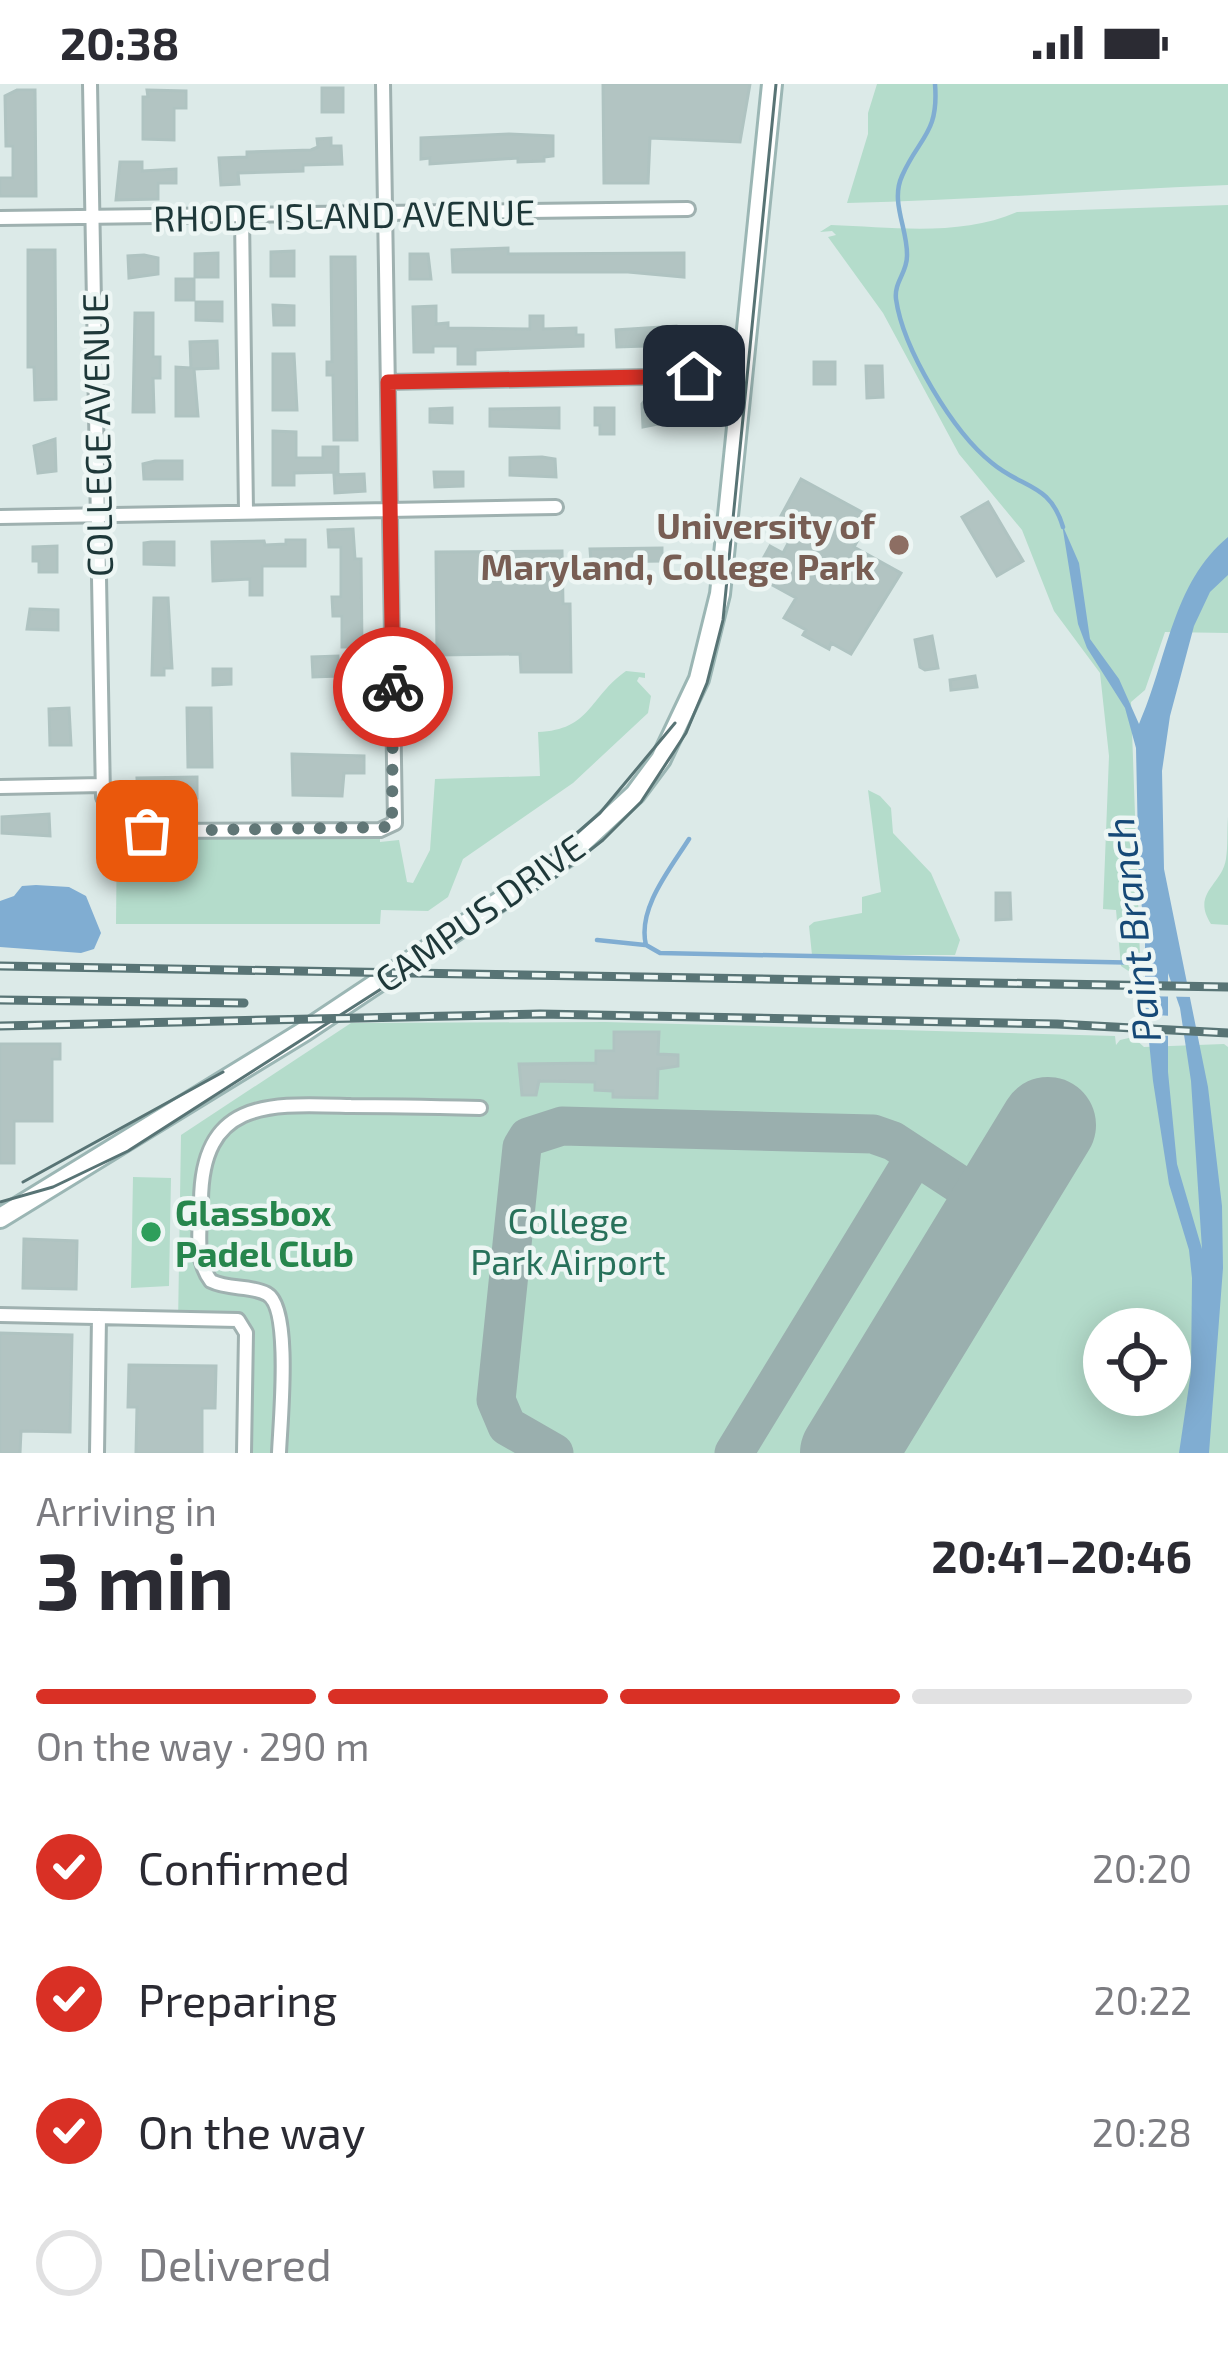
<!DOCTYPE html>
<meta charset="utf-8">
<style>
body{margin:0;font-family:"Exo 2",sans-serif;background:#f7f7f7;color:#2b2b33;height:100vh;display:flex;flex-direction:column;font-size:45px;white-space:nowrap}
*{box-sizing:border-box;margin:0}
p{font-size:39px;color:#7c7c81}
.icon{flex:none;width:66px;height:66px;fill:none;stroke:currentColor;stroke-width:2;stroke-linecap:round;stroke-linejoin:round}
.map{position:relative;height:1369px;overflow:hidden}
.drawer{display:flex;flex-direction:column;background:#fff;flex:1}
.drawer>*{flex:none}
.controls{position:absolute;left:1083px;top:1224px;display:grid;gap:24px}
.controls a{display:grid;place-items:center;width:108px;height:108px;border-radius:50%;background:#fff;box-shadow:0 6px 30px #0003;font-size:60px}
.pin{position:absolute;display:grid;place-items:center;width:102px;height:102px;color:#fff;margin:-51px;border-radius:24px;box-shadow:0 6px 18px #0006}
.courier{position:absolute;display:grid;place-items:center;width:120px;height:120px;margin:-60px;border:9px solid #d93025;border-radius:50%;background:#fff;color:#222;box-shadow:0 3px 15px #0007}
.headline em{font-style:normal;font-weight:700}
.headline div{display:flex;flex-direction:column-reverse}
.headline{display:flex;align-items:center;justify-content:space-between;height:204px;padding:0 36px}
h1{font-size:78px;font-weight:700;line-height:90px}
.bar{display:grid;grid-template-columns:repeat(4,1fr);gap:18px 12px;align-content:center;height:144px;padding:0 36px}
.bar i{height:15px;border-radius:9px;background:#e1e1e2}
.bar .current{background:#d93025}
.bar p{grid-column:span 4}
ol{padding:0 36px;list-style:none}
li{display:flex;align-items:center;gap:36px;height:132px}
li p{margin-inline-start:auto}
li .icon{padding:12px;border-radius:50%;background:#d93025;color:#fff;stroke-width:4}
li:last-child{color:#7c7c81}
li i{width:66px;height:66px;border:6px solid #e1e1e2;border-radius:50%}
.status{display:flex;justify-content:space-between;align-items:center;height:84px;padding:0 60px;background:#fff;direction:ltr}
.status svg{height:33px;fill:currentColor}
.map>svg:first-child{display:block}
.green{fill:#b4dccb;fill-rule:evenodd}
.water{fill:#80add2;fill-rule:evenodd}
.pier{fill:#dceae8}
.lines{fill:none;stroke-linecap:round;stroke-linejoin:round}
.stream{stroke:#80add2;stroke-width:4.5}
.taxiway{stroke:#9aafae;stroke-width:39}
.runway{stroke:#9aafae;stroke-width:96}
.building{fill:#b2c4c2;stroke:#afc3c1;stroke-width:3}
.minor-casing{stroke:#9fb1b0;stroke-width:18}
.secondary-casing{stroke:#9bb6b4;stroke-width:24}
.minor{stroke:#fff;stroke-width:12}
.secondary{stroke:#fff;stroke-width:18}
.tram{stroke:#587475;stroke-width:3}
.rail-casing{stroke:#587475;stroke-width:9}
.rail{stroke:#edf6f4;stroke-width:4.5;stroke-dasharray:14;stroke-linecap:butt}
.done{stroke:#607676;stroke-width:12;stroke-dasharray:0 21.6}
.route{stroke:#d93025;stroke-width:15}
.education-dot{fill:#8d6e63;stroke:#edf6f4;stroke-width:4.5}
.leisure-dot{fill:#2e9e5b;stroke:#edf6f4;stroke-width:4.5}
.labels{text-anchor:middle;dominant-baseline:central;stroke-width:9;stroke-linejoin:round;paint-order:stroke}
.street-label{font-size:36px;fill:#1e3839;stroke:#edf6f4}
.education-label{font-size:36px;font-weight:bold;fill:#785e54;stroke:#edf6f4;text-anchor:end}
.leisure-label{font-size:36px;font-weight:bold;fill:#27864d;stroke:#edf6f4;text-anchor:start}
.park-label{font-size:36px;fill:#27715a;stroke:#edf6f4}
.water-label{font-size:39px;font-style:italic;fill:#164977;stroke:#edf6f4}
</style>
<div class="status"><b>20:38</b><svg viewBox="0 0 49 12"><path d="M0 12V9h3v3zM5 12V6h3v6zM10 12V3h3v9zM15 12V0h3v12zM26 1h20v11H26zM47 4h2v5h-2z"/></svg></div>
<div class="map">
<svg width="1228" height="1369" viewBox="0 0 1228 1369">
<rect width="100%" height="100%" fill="#dceae8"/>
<!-- green -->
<path class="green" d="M877,0H1228V101C1101,106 974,116 847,119L868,50V29Z
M1228,121V549L1165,548L1145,606L1131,618L1140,873L1138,885L1130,888L1121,882L1116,826L1103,825L1109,672L1100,589L1054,527L1022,446L959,370L883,229L828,153L836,151L832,147L820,148L831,141C892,143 960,153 1017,128Z
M626,587L645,589V594L639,593L637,597L651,612L648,629L573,699L463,775L448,813L428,827L381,826L380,840H116L117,738L125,743L380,746V758L399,756L407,798L413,799L430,766L435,695L540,692L538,648C591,646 589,613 626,587Z
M868,706L880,712L891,724L893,749L931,789L960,856L955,871H812L809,842L814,838L862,829V813L881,808Z
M1228,733V841L1211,840C1191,809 1222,801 1226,775C1228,762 1227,747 1228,733Z
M351,939L605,938L1115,952L1116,961L1120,956L1133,953L1144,963L1224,960L1228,963V1369H242L243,1242L178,1241L181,1051ZM1104,1245H1170V1311H1104Z
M133,1093L171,1094L169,1202L131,1204Z"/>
<!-- water -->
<path class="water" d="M1062,440L1079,479L1090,555L1119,595L1139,640C1167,577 1172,499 1228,453V491L1210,508L1194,542L1170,632L1162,687L1164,785L1208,1003L1222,1122L1223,1184L1209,1369H1179L1191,1288L1192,1194L1189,1166L1169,1100L1153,997L1145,918V844L1139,804L1136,664L1125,624L1087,564L1078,540ZM1168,889L1180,924L1191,997L1202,1165L1177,1080L1168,988Z
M36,801L69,803L86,812L101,849L94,865L81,869L0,863V817L14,812L22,802Z"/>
<!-- pier -->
<path class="pier" d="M1140,898L1191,899L1194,913L1140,912Z
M1141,930L1172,932L1174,952L1144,951Z"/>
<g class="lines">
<!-- stream -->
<path class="stream" d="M935,0C939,50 919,53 902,92C890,118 908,145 907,172C907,189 894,198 896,215C903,265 953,348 992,379C1023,405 1050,399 1063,443
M689,755C670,785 637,825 646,861L660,869L1149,879
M597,856L645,861"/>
<!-- taxiway -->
<path class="taxiway" d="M554,1369L507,1342L496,1316L522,1063L528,1053L562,1042L873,1050L893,1057L980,1114L984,1138L965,1177
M734,1369L908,1084L915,1078H925"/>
<!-- runway -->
<path class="runway" d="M848,1369L1048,1041"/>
</g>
<!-- building -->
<path class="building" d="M603,0H750L740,58L650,54L648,99H604Z
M322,4H343V28H322Z
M35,6L36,112H0V94H13V62H6L5,12L17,6Z
M147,6L186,7V24H174V56L143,55V13H148Z
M509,50L553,52V72L544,73V77L518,78V74L430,80V74L421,75V54Z
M331,54V62H341L342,80L303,81V87L238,89L239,100L221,101L219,74L247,73V68L311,66L318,63L317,55Z
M120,78H142V87L176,85V99H158V115L116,116Z
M508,164V170L684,169V193L628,188H453L452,166Z
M28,166H55L56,315L35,316L34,283H28Z
M294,167V192H271V168Z
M218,169V193H195V170Z
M410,170H428L431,195H410Z
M144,171L158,174V190L129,194L128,172Z
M331,173H355L357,356H334L333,291H327V278H332Z
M176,195H194V216H176Z
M196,218H222V237L196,236Z
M273,221L294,222V241H274Z
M436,222V240L448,239V244L530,245V232H543V245L576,244V251H583V262L475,266V280H458V262H433V268H414L413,223Z
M135,229H153V273H160V294H153L154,328H133Z
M676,242L677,261L617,263L616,246Z
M217,257L218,284L194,285L198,332H176V283L191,284L190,258Z
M273,270H294L297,326H273Z
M814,278H835V300H814Z
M866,282H882L883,313L867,314Z
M656,315V319L667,318L668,338L643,343L642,320L645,316Z
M452,324V339L430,338V325Z
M559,324V344L490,342V325Z
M595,324H614V350H600V341H595Z
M273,347L296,348V374H323V363H338V388L294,389V401H273Z
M55,355L56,387L38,389L34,362Z
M542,373L555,375L556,393L510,391V374Z
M155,377H182V395H144L143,380Z
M434,388H463V402L435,403Z
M364,390L365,407L335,409L334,391Z
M801,395L871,433L854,463L901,489L851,570L831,559L829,565L803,551L806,546L784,534L796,514L754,491L770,462L783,469L793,450L776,441Z
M988,418L1023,477L997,492L962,433Z
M353,445L355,475H361L362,563H342V532H333L332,513H341V463H329L328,446Z
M286,456H305V482H262V511H250V495L213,497L212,458L264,457L265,461L286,460Z
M151,458H174V481L144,480V459Z
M57,462V488H39V477H33V463Z
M662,464V477L591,478L590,465Z
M562,467L563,520H570L571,588H521L520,570L437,571L436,468Z
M154,514H168L172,584H164V591H152Z
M30,525L58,526V546L27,545Z
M932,552L938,584L925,586L920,583L915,556Z
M338,572L339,592L313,593L312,573Z
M213,585H231V600L213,601Z
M975,592L977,603L951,606L950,596Z
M363,610L364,634L343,635L342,611Z
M69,624L71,661H50L49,625Z
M187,624H211L212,683H188Z
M292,670L364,672V689H344L342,712L293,711Z
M197,693V714L138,716L137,694Z
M49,730L50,752L2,749V733Z
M996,809H1010L1011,835L996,836Z
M614,948H659L658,970L678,971V982L658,985L657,1014L613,1013V1007L595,1006V998L539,997L536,1011H522L519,980L596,979V967H614Z
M0,960H60V975H52V1037H14V1079H0Z
M24,1155L77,1157L76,1205L23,1204Z
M0,1249L72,1251L70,1348L21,1347L20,1369H0Z
M129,1281L216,1282L215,1324H202V1369H136L137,1323H128Z"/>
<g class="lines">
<defs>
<path id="minor" d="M90,0L103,713L117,738L147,747L380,746L395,739L383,0
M242,133L246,427
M0,134L688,125
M388,298L694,292
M0,433L556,423
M0,703L103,701
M0,1231L238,1236L246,1249L244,1369
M97,1369L99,1233
M279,1369C280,1340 292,1224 267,1210C250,1201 229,1206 211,1197C194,1175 200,1144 201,1117C202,1013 272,1020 351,1022C394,1022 437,1023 480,1024"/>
<path id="secondary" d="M0,1134L305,947L568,772L635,710L661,675L699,595L720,510L772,0"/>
</defs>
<!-- minor casing -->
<use href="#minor" class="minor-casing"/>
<!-- secondary casing -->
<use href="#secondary" class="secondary-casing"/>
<!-- minor -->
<use href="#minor" class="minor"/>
<!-- secondary -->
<use href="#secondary" class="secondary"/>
<!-- tram -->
<path class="tram" d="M526,793L600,729L675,639
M23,1098L223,988
M0,1118L53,1103L128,1067L556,793L603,756L641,718L686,649L707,599L723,536L776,0"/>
<defs>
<path id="rail" d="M0,882L1228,903
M0,916L244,919
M0,942L540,930L1057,940L1228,949"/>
</defs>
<!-- rail casing -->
<use href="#rail" class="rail-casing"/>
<!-- rail -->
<use href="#rail" class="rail"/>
</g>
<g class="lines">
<!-- done -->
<path class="done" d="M147,747L392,743L393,603"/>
<!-- route -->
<path class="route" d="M393,603L388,298L694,292"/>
</g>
<!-- markers -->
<circle class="education-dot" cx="899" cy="461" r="12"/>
<circle class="leisure-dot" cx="151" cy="1148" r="12"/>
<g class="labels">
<!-- street labels -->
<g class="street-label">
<text transform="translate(344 130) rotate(-1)">RHODE ISLAND AVENUE</text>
<text transform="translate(96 351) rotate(-91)">COLLEGE AVENUE</text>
<text transform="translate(479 828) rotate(-35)">CAMPUS DRIVE</text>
</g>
<!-- education labels -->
<g class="education-label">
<text x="875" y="440">University of<tspan x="875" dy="41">Maryland, College Park</tspan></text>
</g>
<!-- leisure labels -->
<g class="leisure-label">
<text x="175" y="1127">Glassbox<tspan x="175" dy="41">Padel Club</tspan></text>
</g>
<!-- park labels -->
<g class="park-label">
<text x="568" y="1135">College<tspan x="568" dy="41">Park Airport</tspan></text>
</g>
<!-- water labels -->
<g class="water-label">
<text transform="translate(1132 846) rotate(-97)">Paint Branch</text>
</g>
</g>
</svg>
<div class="controls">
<a><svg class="icon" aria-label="locate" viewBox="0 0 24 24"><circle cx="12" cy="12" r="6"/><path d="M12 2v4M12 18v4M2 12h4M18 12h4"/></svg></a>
</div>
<div class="pin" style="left:147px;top:747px;background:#ea580c"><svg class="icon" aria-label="bag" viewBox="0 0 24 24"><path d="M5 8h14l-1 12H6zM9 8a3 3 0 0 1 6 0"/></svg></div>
<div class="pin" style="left:694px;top:292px;background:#1f2937"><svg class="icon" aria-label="home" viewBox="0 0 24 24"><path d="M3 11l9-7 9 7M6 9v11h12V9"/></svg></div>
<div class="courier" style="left:393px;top:603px"><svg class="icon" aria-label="bike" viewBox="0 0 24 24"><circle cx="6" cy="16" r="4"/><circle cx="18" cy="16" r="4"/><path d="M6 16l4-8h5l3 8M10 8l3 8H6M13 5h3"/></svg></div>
</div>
<section class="drawer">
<div class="headline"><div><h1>3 min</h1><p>Arriving in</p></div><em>20:41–20:46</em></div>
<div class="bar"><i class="current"></i><i class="current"></i><i class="current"></i><i></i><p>On the way · 290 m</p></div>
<ol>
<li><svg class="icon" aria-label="check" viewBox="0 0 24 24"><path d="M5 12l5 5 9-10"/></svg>Confirmed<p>20:20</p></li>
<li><svg class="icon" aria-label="check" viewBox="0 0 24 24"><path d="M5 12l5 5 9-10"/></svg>Preparing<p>20:22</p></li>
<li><svg class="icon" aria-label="check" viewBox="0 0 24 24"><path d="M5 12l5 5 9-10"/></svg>On the way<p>20:28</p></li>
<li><i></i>Delivered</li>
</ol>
</section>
